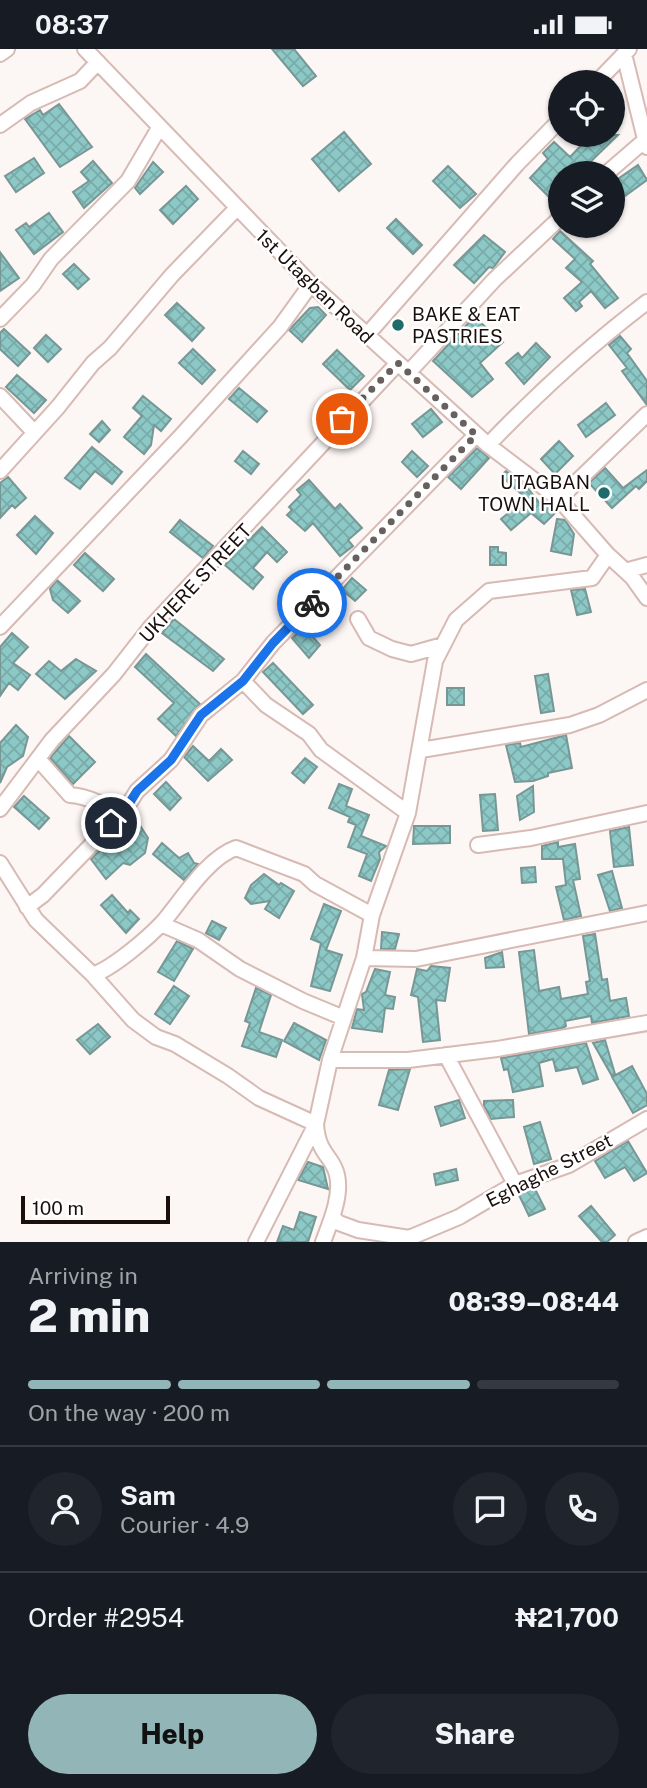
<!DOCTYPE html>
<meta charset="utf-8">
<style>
body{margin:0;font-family:"Public Sans",sans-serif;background:#20242c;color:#f1f3f6;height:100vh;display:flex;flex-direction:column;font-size:26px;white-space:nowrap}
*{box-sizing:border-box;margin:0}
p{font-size:23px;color:#9ea1a6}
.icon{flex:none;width:38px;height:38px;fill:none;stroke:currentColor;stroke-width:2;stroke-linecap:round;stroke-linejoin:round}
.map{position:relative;height:1193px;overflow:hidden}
.side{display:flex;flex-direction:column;background:#171b24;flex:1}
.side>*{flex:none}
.tools{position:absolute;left:548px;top:21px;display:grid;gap:14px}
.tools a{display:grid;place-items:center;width:77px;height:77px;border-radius:50%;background:#171b24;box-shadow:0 2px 5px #0004;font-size:35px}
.scale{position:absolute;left:21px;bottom:18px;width:149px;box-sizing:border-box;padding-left:7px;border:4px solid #190f0d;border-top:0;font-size:19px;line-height:24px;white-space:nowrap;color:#190f0d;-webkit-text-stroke:5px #fff;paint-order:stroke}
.pin{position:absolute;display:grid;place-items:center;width:60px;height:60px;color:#fff;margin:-30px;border:4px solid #fff;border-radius:50%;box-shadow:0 2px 7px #0007}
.courier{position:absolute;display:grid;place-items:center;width:70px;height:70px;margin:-35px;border:5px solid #1a73e8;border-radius:50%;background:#fff;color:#222;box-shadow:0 2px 9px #0007}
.overview em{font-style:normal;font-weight:800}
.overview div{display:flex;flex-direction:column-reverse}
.overview{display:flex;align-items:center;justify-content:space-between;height:119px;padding:0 28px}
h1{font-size:46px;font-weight:800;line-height:52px}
.bar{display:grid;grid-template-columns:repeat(4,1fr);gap:10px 7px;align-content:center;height:84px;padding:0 28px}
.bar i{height:9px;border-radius:5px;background:#363941}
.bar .selected{background:#92b6b7}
.bar p{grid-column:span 4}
.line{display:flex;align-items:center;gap:18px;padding:0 28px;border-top:2px solid #363941}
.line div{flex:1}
.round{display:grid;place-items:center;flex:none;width:74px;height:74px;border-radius:37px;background:#20242c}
.cta{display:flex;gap:14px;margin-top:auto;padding:14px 28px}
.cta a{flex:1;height:80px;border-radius:42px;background:#92b6b7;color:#111;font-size:28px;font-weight:800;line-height:80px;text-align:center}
.cta a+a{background:#20242c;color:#f1f3f6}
.status{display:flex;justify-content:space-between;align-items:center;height:49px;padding:0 35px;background:#171b24;direction:ltr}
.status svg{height:19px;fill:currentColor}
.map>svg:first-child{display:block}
.building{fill:url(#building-cross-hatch);stroke:#779795;stroke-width:2}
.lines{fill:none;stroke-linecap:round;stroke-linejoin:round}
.minor-casing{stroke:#d7bab4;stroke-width:18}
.minor{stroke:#fff;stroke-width:14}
.done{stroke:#68605e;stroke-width:7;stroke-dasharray:0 12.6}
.route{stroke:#1a73e8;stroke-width:9}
.poi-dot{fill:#1e6b69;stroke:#fff;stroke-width:2.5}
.labels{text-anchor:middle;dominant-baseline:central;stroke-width:5;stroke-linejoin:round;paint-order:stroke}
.street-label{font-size:19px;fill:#190f0d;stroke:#fff}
.poi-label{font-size:19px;fill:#190f0d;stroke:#fff;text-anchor:start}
</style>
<div class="status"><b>08:37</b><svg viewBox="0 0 49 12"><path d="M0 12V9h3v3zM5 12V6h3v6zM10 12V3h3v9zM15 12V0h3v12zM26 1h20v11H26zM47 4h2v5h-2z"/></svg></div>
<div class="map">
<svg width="647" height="1193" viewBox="0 0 647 1193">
<defs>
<pattern id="building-cross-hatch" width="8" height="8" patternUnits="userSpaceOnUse" patternTransform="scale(1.75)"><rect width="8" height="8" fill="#8cc8c6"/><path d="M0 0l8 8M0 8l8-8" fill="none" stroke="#78aba9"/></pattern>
</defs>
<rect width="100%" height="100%" fill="#fcf6f4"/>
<!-- building -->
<path class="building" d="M272,0H294L316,27L303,37Z
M59,55L92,98L60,118L25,70L40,61L43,66Z
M344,83L371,115L339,142L312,110Z
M591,86H618L579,124H560V147L554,153L530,129L548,110L543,104L554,93L570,108Z
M34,109L44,124L16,143L5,127Z
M93,112L112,134L84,159L73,143L89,132L81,123Z
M153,113L163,123L140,145L135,139Z
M638,116L647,131L618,152L612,144V134Z
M448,117L476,145L460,159L433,132Z
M186,137L198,150L173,175L160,161Z
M49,164L63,183L34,205L16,181L26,174L29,178Z
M396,170L422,196L413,205L387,179Z
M560,182L593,212L590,215L618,249L605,259L591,242L579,253L582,257L576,262L564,249L582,233L566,219L575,210L553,190Z
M484,186L505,203L493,219L489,218L474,234L454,216Z
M0,203L19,229L0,242Z
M74,215L89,230L78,240L63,225Z
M177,254L204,279L192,292L165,266Z
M318,258L326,266L302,293L289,281L310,259Z
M474,268L503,293L480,314L493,330L472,348L433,312Z
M4,280L30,304L18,317L0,300V284Z
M46,286L61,300L48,313L34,299Z
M620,287L631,300L627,304L647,332V356L622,322L627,319L609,296Z
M536,294L550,308L524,335L506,314L518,304L522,309Z
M193,300L215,321L202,335L179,314Z
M337,301L364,327L350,341L323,315Z
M17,326L46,351L34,364L6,338Z
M239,339L267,362L257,373L229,350Z
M143,347L171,370L161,382L154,376L151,396L144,405L124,388L142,367L133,359Z
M606,354L615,366L586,388L578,376Z
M431,360L442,373L423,388L412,375Z
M102,372L110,381L99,393L90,385Z
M356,378L362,384L351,398L341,389L350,380L353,382Z
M559,392L573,407L555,425L541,410Z
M92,398L122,423L112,435L95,422L80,440L65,429Z
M477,399L489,409L461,440L448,428Z
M243,402L259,415L251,425L235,412Z
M412,402L428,417L417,428L402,413Z
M605,419L623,439L647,421V432L639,440L636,437L612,459L589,434Z
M506,422L526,437L542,457L547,453L557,462L544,475L531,464L511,481L501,470L526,449L501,427Z
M8,428L26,449L15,459L12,456L0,469V434Z
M309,431L335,460L340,455L362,479L348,491L353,497L340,507L313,474L305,482L287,466L292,461L289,458L301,446L297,441Z
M35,467L53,484L36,505L17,486Z
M557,470L565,471L574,485L571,506L551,502Z
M180,471L213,497L203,509L170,483Z
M262,478L287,503L277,513L267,503L253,519L263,528L253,540L225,516L246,490L248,492Z
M490,498H498V503L506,504V516H490Z
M85,504L114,530L103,542L74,516Z
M352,529L366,541L355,552L342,541Z
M57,531L80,552L68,564L53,551L50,540Z
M585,540L591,563L577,566L571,541Z
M174,570L224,610L213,622L162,584Z
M304,578L320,596L309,609L292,589Z
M12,584L28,598L13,614L30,626L18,641L9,634L0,647V598Z
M146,605L200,655L176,687L158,670L174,654L135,618Z
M76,610L96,622L65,650L36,625L49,612L61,622Z
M273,614L313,656L303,665L263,623Z
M548,625L554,662L541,664L535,627Z
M447,639H464V656H447Z
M16,676L28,688L23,707L7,718L0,734V694Z
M566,686L572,719L548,724V727L533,732L515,733L506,696L520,694L521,698Z
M69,687L95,713L73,735L50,709Z
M193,697L209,712L221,700L232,711L208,732L184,708Z
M305,709L317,718L304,734L292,724Z
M166,733L181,749L170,761L154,745Z
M339,735L352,740L346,757L369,766L361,787L386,797L379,803L380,810L371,832L359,827L367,805L348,798L356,776L348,773L350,768L329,759Z
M533,737L534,763L520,771L517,747Z
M495,745L498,781L483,782L480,746Z
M24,747L49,769L39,780L14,758Z
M414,777H450V794L413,795Z
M141,778L148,789L145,804L130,816L123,814L106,830L91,810L120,782L123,785L129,779L134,782Z
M629,778L633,816L614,818L610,782Z
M558,793V798L575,795L580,830L573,831L581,867L564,871L556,838L566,836L563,810H542V797Z
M162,794L179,809L188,804L194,814L198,815L184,831L153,805Z
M535,818L536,833L522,834L521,819Z
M612,822L622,859L610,862L598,826Z
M264,825L279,836L281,834L294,842L279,869L265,860L270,852L251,855L245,849L251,836Z
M112,846L128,864L130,861L139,870L126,884L101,856Z
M324,855L341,862L326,901L342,906L330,942L311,937L321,894L311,890Z
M212,872L226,879L219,891L206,884Z
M382,883L399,885L395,900H381Z
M595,885L602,931L607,930L610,952L626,949L629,967L592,974L591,967L565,972L566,977L563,979L529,985L519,903L534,901L539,942L559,938L561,950L588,945L586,933L590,932L583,887Z
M177,892L193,900L174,932L158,923Z
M502,903L504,918L486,919L485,909Z
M431,917L450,919L445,952L436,951L440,991L423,993L418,948L411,946L417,920L427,922Z
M375,920L390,923L385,946L395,948L393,960L385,959L382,983L352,979L357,960L364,961L362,945L366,943Z
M174,937L189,947L170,975L155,965Z
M256,939L271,946L259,983L282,991L276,1008L242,997L250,974L245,972Z
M294,974L326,991L319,1011L284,992Z
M98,975L110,988L90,1005L77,991Z
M605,991L615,1025L612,1027L593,994Z
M586,994L598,1030L583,1035L577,1018L556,1022L553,1010L539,1014L543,1037L513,1043L508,1020L504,1021L501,1009Z
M632,1017L647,1045V1056L633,1064L612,1028Z
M410,1020L398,1061L379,1056L389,1021Z
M459,1051L465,1069L441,1077L435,1058Z
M513,1051L514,1068L491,1070L484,1057V1052Z
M540,1073L551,1110L534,1115L524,1078Z
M628,1092L647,1124L634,1132L625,1118L605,1129L595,1112Z
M308,1113L323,1118L328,1140L298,1131Z
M456,1120L458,1131L436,1136L434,1125Z
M534,1138L545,1160L529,1167L518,1144Z
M591,1157L615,1186L607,1193H602L579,1167Z
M300,1163L316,1168L308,1193H277L283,1177L294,1181Z"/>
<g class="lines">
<defs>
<path id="minor" d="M85,0L311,235L488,396L559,450L608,506L632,528L647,549
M629,0L624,5L647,98
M0,5L7,0
M597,33L624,5
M0,76L31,54L80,32L98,13
M607,124L644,92
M0,270L33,236L51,210L128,132L159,79
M367,286L517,115L560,71
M408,324L495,230L560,169
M0,347L34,383
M488,396C538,344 589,297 647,253
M0,422L58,358L93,314L110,299L172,226L236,160
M559,450L647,365
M625,522L647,516
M358,570L369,589L392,600L411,605L443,596
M0,578L181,387L280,278L311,235
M243,632L266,656L309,685L321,701L408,764
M421,701L570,676L599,666L647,641
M39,711L70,746C92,747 103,759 125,761
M0,760L52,691L114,625L150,579L398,314
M478,796L531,789L647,764
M0,814L36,871L93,926L133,971L156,988L175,995L228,1027L259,1049L316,1075C318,1106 333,1107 337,1126C342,1147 330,1174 323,1193
M27,858L43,846L125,761L137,742L171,711L201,666L243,632L273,594L476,386
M161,875L198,891L240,920L303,952L344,969
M364,909L416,910L647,864
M93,926C114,918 147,890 163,873C182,851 207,809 236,799L304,825L315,835L372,866
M446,1006L515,1135
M330,1011H408L497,1000L647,974
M332,1168L339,1174L358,1181L409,1189L459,1168L515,1135L569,1116L647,1070
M256,1193L316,1075L330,1011L364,909L372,866L408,764L435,612L456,571L489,542L592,529L608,506
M636,1193L647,1188"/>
</defs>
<!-- minor casing -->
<use href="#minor" class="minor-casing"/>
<!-- minor -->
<use href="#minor" class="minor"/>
</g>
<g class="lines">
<!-- done -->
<path class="done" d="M312,554L476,386L398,314L342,370"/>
<!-- route -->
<path class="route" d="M111,774L125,761L137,742L171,711L201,666L243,632L273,594L312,554"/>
</g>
<!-- markers -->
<g class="poi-dot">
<circle cx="398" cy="276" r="7"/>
<circle cx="604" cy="444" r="7"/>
</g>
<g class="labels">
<!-- street labels -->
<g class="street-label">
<text transform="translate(315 237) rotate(44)">1st Utagban Road</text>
<text transform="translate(195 534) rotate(-47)">UKHERE STREET</text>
<text transform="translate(549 1121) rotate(-27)">Eghaghe Street</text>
</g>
<!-- poi labels -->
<g class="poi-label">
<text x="412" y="265">BAKE &amp; EAT<tspan x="412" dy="22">PASTRIES</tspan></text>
<text x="590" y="433" text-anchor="end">UTAGBAN<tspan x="590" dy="22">TOWN HALL</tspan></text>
</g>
</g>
</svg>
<div class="tools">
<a><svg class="icon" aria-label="locate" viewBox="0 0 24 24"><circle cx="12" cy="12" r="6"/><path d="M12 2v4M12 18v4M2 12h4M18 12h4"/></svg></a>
<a><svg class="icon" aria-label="layers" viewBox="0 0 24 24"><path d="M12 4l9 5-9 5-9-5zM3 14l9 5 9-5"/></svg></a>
</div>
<div class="scale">100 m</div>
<div class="pin" style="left:342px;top:370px;background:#ea580c"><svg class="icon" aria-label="bag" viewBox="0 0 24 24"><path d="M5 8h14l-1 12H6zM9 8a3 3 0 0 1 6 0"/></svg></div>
<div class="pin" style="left:111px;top:774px;background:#1f2937"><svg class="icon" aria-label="home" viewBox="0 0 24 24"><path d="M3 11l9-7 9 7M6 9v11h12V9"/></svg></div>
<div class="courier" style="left:312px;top:554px"><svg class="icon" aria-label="bike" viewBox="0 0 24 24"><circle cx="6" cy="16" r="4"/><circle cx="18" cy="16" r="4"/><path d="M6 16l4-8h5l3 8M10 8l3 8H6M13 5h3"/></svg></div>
</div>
<section class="side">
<div class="overview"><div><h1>2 min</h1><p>Arriving in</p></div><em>08:39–08:44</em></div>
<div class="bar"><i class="selected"></i><i class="selected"></i><i class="selected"></i><i></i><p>On the way · 200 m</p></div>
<div class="line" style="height:126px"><a class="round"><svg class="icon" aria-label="person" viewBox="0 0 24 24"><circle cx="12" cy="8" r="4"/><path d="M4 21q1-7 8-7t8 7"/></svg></a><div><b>Sam</b><p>Courier · 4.9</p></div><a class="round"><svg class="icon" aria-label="chat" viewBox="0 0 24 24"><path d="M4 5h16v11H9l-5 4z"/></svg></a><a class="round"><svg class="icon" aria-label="phone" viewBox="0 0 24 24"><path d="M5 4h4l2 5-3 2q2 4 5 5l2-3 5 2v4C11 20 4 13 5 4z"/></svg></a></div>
<div class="line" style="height:91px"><div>Order #2954</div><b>₦21,700</b></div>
<div class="cta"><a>Help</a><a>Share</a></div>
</section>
